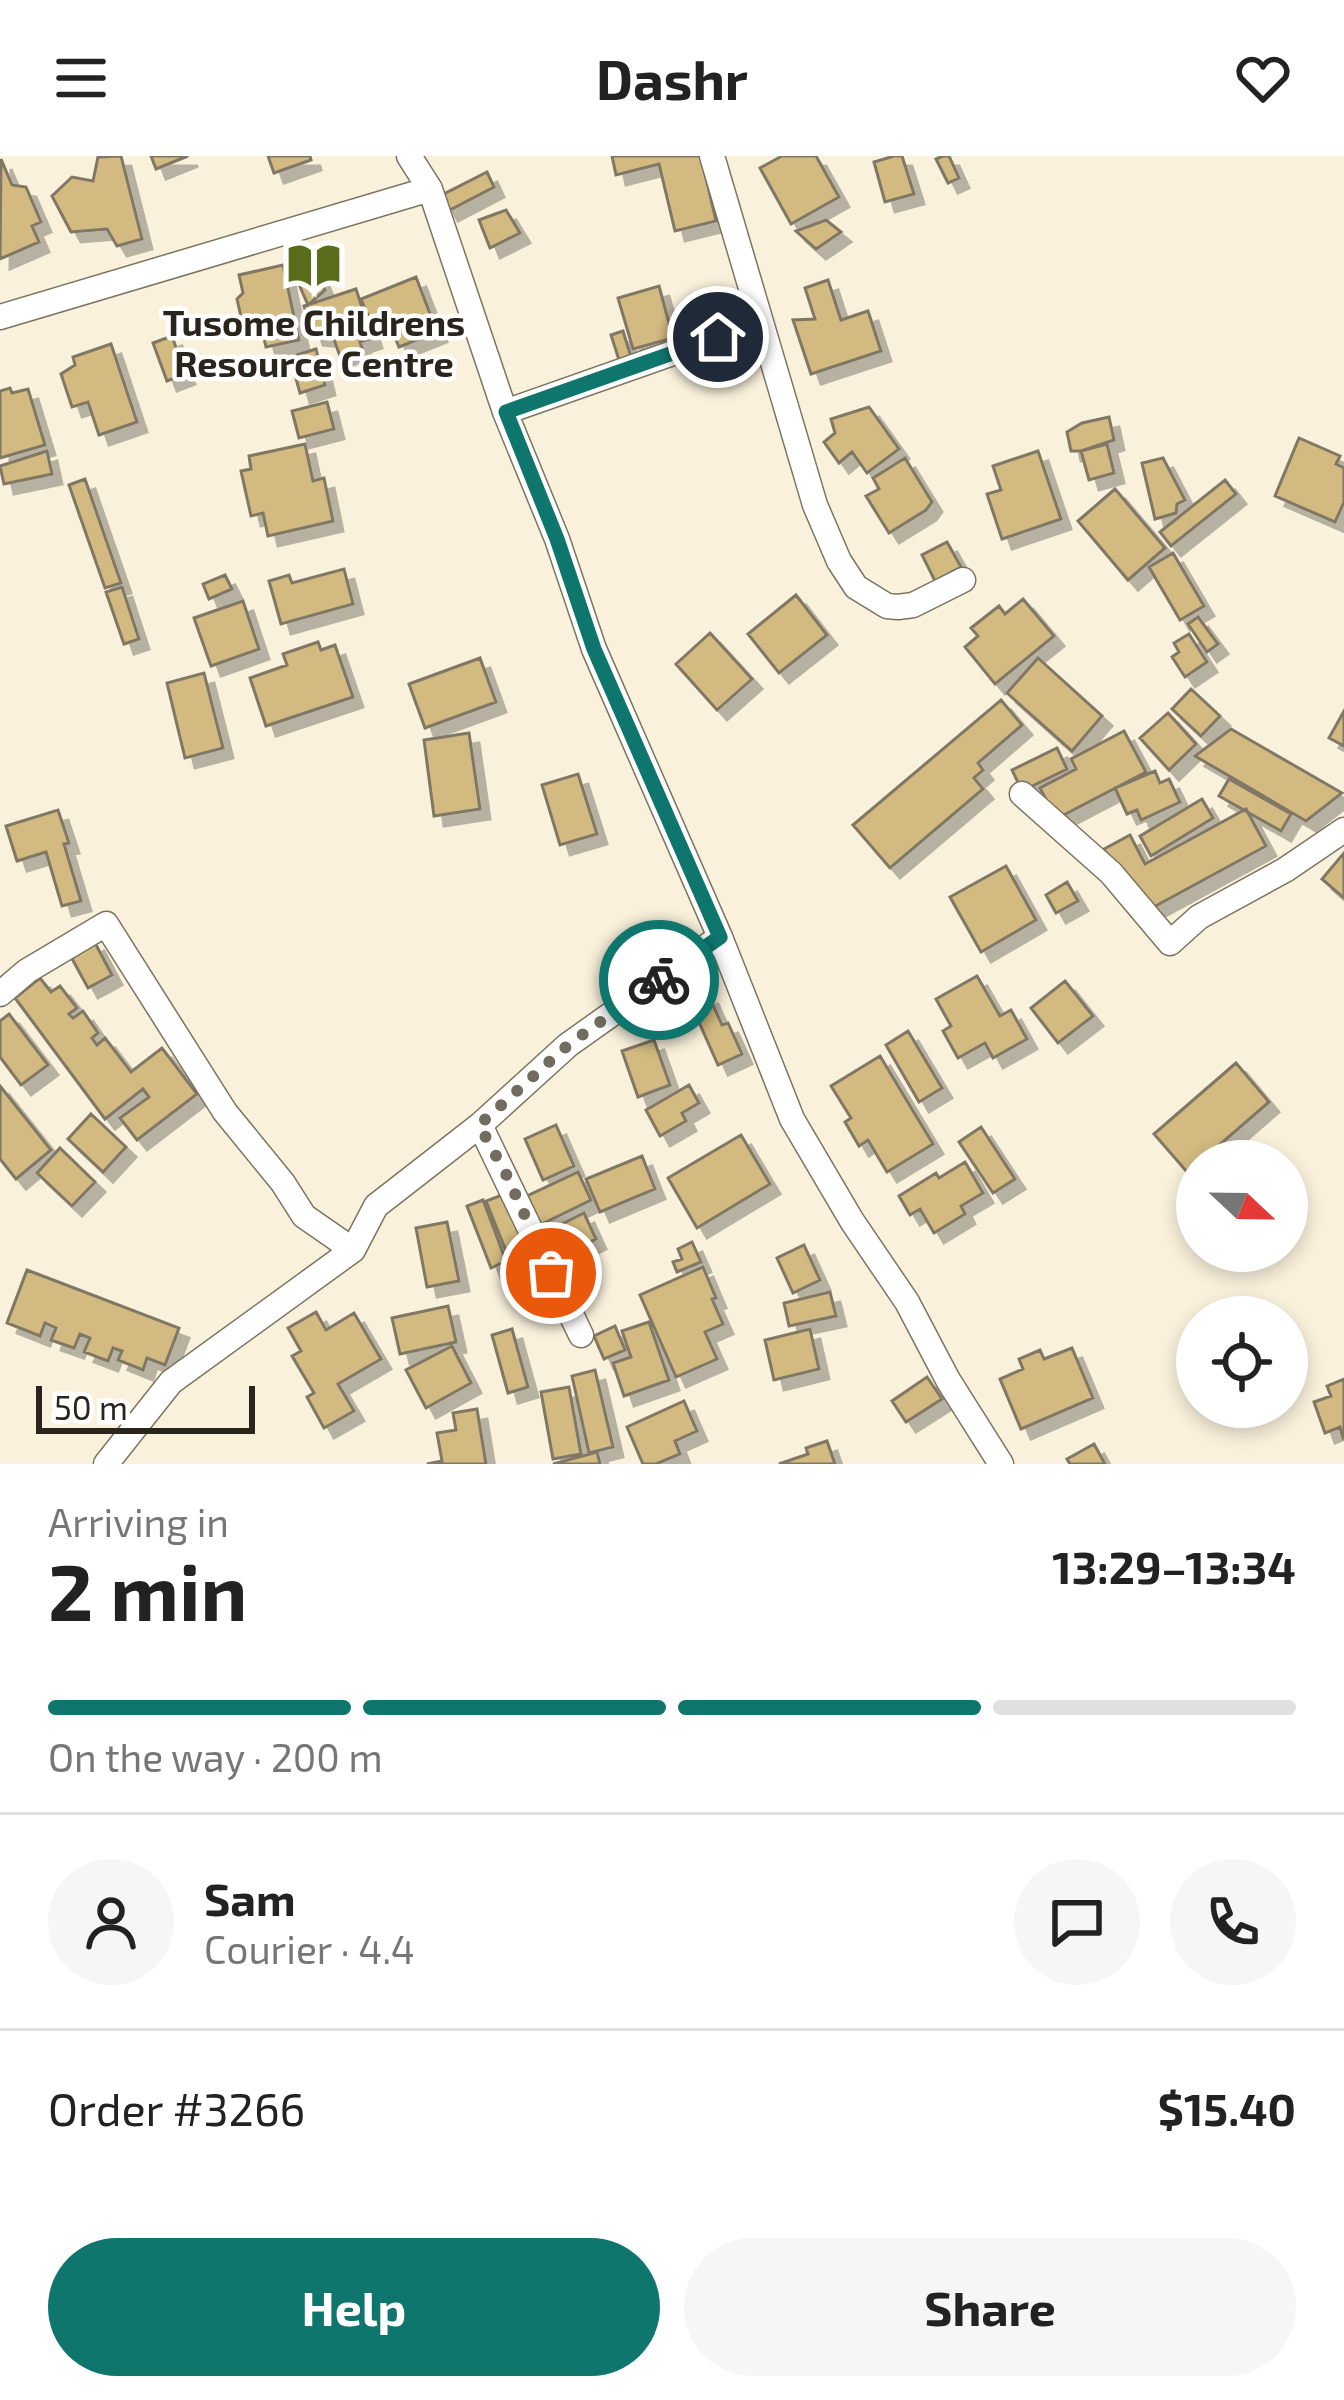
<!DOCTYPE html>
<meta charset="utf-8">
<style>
body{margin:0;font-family:"Exo 2",sans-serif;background:#f6f6f6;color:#222;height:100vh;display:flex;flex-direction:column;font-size:45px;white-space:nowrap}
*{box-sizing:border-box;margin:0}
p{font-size:39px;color:#767676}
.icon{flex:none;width:66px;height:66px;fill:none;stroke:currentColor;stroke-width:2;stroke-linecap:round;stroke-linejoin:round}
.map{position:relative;height:1308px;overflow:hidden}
.sheet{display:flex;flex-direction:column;background:#fff;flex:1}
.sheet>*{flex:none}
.needle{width:78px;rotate:112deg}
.tools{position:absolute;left:1176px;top:984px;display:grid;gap:24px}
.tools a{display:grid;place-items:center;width:132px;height:132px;border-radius:50%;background:#fff;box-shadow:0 6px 18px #0003;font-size:60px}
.scale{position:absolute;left:36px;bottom:30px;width:219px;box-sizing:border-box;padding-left:12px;border:6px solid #29251d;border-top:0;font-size:33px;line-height:42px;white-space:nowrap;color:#29251d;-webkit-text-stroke:9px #fff;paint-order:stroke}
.pin{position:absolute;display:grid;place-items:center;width:102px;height:102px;color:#fff;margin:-51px;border:6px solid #fff;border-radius:50%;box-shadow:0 3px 12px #0007}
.courier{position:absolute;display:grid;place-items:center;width:120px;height:120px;margin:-60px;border:9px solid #0f766e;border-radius:50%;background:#fff;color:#222;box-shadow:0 3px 15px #0007}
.headline em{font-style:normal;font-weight:700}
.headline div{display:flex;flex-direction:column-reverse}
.headline{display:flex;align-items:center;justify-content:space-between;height:204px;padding:0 48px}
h1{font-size:78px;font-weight:700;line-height:90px}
.bar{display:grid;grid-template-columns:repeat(4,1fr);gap:18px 12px;align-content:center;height:144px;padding:0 48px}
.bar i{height:15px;border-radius:9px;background:#e0e0e0}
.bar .on{background:#0f766e}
.bar p{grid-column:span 4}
.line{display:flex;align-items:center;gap:30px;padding:0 48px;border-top:3px solid #e0e0e0}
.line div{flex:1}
.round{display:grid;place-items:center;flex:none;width:126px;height:126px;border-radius:63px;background:#f6f6f6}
.primary-button{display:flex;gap:24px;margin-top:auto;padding:24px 48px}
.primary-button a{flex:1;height:138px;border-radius:72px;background:#0f766e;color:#fff;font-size:48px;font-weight:700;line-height:138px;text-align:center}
.primary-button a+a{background:#f6f6f6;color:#222}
header{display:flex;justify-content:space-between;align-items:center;height:156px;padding:0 48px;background:#fff;font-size:54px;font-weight:700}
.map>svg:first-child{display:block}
.building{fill:#d2ba81;stroke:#807865;stroke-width:3;filter:url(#shadow)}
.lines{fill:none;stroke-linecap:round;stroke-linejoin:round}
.minor-casing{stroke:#7b7460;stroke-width:27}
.minor{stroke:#fff;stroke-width:24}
.done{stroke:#726c60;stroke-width:12;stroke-dasharray:0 21.6}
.route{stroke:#0f766e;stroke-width:15}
.labels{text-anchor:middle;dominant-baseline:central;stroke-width:9;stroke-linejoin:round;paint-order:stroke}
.poi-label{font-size:36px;font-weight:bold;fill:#29251d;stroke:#fff}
</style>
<header><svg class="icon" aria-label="menu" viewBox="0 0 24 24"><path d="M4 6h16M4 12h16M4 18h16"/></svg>Dashr<svg class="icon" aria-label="heart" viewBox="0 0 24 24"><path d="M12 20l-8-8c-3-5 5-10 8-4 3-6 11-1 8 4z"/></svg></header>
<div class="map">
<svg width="1344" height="1308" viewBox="0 0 1344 1308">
<defs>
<filter id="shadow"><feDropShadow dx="10" dy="10" stdDeviation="0" flood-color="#0004"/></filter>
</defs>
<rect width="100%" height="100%" fill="#faf1dc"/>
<!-- building -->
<path class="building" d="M121,0L142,83L117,90L107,73L71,76L52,40L72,21L93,25L98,1Z
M151,0H188L156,13Z
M268,0H310L311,4L274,17Z
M612,0H701L716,65L675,75L659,8L616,19Z
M782,0H816L839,41L791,68L760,12Z
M894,0H902L914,38L885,46L874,6Z
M943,0H949L959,22L948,27L936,3Z
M1,3L12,29L26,31L41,66L32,70L39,86L0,103Z
M487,16L494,31L448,55L440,40Z
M506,54L520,77L490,92L479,64Z
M826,64L841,76L816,93L796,75Z
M311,102L325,134L308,149L291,110Z
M283,109L299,184L266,191L260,166L243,170L237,143L243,137L239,119Z
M416,121L437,176L399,191L386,160L371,166L361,143Z
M828,124L841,164L868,155L881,195L811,218L793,164L815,163L805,132Z
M659,130L673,182L633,193L618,142Z
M356,133L372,182L360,186L362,192L340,200L333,181L313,179L304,150Z
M623,175L631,201L619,204L611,179Z
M172,180L185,218L167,225L153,187Z
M111,188L137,266L99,279L88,246L72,251L61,218L75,209L73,201Z
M316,193L325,229L300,237L290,201Z
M10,232L12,237L28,233L45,289L0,302V235Z
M327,246L334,273L299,282L292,255Z
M869,251L899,293L867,317L852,296L839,307L824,286L835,277L831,263Z
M1109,261L1114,284L1081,295H1071L1067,276L1082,267Z
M1299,282L1340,300L1336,308L1344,312V346L1335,366L1275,340Z
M305,288L313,325L324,322L333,365L268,380L263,357L251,360L241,315L251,313L249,300Z
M1107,288L1114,317L1089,324L1081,295Z
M47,295L52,318L4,328L0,310Z
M1038,295L1061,363L1002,383L987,338L1001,334L993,310Z
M905,302L932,346L926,354L889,377L866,340L879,333L873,322Z
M1163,302L1185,344L1177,348L1176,357L1155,363L1142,307Z
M85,323L121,427L105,432L69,329Z
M1225,324L1236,338L1171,390L1160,376Z
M1115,333L1165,392L1128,424L1078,365Z
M947,386L961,411L935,425L922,399Z
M1173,397L1204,450L1180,464L1149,411Z
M344,413L353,448L281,468L269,425L289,419L292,427Z
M225,419L232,433L209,443L203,428Z
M122,431L139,483L124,488L106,436Z
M796,439L827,479L779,517L748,478Z
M1023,443L1054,480L995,528L965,491L978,480L971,472L999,450L1005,458Z
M243,445L259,493L211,510L194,462Z
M1198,461L1218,488L1207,496L1188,468Z
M710,477L752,523L717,554L676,508Z
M1189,478L1207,506L1185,521L1172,501L1179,496L1174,487Z
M318,486L321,494L335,489L353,541L266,570L250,522L287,509L283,498Z
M480,502L496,546L425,572L409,528Z
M1038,502L1102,560L1072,595L1007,537Z
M204,517L223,592L185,602L167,527Z
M1191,533L1220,560L1201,580L1172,553Z
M1001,544L1022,569L978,607L983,614L974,622L983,633L890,712L853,669Z
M1344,555V590L1329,582Z
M1168,557L1196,588L1169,614L1140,582Z
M1231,573L1342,637L1306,665L1195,600Z
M1124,575L1146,616L1056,663L1040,632L1076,613L1071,603Z
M469,577L480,653L434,660L424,584Z
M1057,592L1067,613L1022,635L1012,614Z
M1155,615L1160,627L1169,623L1180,646L1141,664L1137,654L1127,658L1115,632Z
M578,618L597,678L560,689L542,629Z
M1229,623L1291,658L1281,675L1219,640Z
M1202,643L1213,662L1151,700L1140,680Z
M1246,653L1266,690L1139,759L1104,693L1130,679L1145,708Z
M58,654L69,687L64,688L81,745L62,750L46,696L17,705L6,670Z
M1344,697V742L1322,723Z
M1006,710L1036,764L981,796L950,741Z
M1067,726L1078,745L1056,757L1046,739Z
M94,785L112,819L88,832L70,799Z
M977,820L1000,860L1011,854L1027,883L993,902L985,887L958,902L943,875L951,870L936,843Z
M40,822L51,836L60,830L77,852L69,858L73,862L83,855L98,877L92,882L97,889L105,882L131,916L162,892L197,938L137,984L120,962L149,941L143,933L105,963L15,842Z
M1065,825L1093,860L1058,887L1031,852Z
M708,838L722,869L728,867L742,898L718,909L690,846Z
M9,858L48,909L21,929L0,901V865Z
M908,875L942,932L919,946L886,889Z
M654,884L670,929L638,941L622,895Z
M880,900L933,988L887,1016L868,984L859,990L845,966L851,962L831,930Z
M1236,907L1269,946L1201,1005H1197V1008L1188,1017L1154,978Z
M689,929L699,947L682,957L686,965L660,980L646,954Z
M0,930L51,994L16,1023L0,1003Z
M91,958L126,991L103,1016L68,983Z
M556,969L574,1010L543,1024L525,983Z
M981,971L1015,1023L993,1037L959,986Z
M741,979L770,1028L697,1072L668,1022Z
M60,992L95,1026L72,1050L37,1017Z
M642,1000L655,1033L600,1056L586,1023Z
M965,1006L983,1037L961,1050L965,1058L934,1077L920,1053L910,1059L899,1040L936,1017L939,1022Z
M578,1016L591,1044L540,1069L527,1040Z
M505,1038L530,1103L512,1110L486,1045Z
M483,1044L506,1105L491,1112L467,1050Z
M584,1057L596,1083L558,1102L546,1076Z
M447,1066L459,1125L427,1131L416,1072Z
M692,1086L701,1106L677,1116L673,1106L682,1103L678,1093Z
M804,1089L820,1124L793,1137L777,1102Z
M703,1111L716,1142L712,1143L723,1168L705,1176L717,1203L676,1221L640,1139Z
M27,1114L179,1172L165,1209L147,1202L143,1214L118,1204L122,1195L113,1192L108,1205L84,1196L90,1182L80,1178L74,1192L51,1184L56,1172L45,1167L40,1180L7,1167Z
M830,1136L836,1160L789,1170L784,1147Z
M448,1150L456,1186L400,1198L392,1162Z
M316,1156L326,1174L354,1157L381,1203L338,1228L354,1255L324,1272L307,1241L314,1237L292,1200L301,1195L288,1172Z
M649,1166L669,1224L624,1240L613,1207L631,1201L622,1175Z
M615,1170L625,1194L604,1203L594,1180Z
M512,1173L528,1231L508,1237L492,1179Z
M810,1173L819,1213L774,1224L765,1184Z
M452,1190L471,1227L426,1252L406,1214Z
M1072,1192L1093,1242L1021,1273L1000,1223L1023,1213L1019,1203L1040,1194L1044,1203Z
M595,1214L613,1291L589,1297L572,1220Z
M927,1221L942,1243L906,1266L892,1245Z
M1344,1223V1281L1343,1282L1340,1271L1325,1277L1314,1246L1331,1240L1327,1230Z
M569,1231L581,1298L553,1303L541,1236Z
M684,1245L697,1275L675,1285L680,1298L656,1308H643L627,1271Z
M477,1253L486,1308H427L442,1305L437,1277L456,1274L453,1257Z
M827,1285L835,1308H779L808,1298L806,1292Z
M1094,1288L1105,1308H1070L1067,1303Z
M597,1296L600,1308H553Z"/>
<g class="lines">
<defs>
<path id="minor" d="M409,0L430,33L505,256L557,383L594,493L720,781L792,963L852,1065L907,1146L948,1224L1001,1308
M0,161L430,33
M761,166L815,349L839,405L856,431L887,450L898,451L913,449L963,424
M505,256L761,166L712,0
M1022,638L1111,717L1170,787L1199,761L1285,714L1344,674
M0,838L27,815L106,768L225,956L283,1027L304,1060L353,1094
M480,969L581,1179
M106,1308L171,1226L353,1094L376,1050L480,969L568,889L720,781"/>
</defs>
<!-- minor casing -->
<use href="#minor" class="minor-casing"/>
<!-- minor -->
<use href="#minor" class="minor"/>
</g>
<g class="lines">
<!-- done -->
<path class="done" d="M551,1117L506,1018L479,969L568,889L659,824"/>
<!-- route -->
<path class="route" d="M659,824L720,781L594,493L557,383L506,256L718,181"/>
</g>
<!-- icons -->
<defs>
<symbol id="library-bare" viewBox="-9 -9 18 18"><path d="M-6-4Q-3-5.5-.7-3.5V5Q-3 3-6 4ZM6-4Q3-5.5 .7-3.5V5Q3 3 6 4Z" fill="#5a6d1a" stroke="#fff" stroke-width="2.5" paint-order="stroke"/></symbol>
</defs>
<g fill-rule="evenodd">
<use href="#library-bare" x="276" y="71" width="76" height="76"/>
</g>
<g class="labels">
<!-- poi labels -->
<g class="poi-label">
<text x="314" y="165">Tusome Childrens<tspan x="314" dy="41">Resource Centre</tspan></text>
</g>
</g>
</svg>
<div class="tools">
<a><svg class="needle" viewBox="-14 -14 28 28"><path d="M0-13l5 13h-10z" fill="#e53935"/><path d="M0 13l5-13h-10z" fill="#767676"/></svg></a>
<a><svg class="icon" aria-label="locate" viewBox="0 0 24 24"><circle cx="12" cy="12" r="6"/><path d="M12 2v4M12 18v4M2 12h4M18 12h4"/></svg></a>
</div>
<div class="scale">50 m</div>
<div class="pin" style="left:551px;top:1117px;background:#ea580c"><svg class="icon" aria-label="bag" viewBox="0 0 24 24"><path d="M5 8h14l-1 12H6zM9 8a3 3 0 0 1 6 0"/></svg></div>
<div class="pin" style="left:718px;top:181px;background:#1f2937"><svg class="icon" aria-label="home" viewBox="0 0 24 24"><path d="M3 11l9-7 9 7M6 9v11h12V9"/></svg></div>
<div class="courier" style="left:659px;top:824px"><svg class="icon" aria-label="bike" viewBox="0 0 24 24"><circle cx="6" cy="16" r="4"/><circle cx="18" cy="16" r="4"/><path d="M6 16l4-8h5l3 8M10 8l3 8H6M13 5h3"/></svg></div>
</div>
<section class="sheet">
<div class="headline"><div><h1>2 min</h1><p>Arriving in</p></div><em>13:29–13:34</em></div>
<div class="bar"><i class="on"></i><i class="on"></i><i class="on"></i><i></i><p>On the way · 200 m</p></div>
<div class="line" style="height:216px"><a class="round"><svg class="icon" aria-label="person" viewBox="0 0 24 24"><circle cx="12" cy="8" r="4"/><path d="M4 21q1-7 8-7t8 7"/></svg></a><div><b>Sam</b><p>Courier · 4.4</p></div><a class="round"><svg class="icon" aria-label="chat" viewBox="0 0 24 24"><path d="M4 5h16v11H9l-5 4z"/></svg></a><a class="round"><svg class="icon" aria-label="phone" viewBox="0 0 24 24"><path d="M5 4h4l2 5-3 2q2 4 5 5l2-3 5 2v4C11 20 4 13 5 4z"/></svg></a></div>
<div class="line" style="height:156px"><div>Order #3266</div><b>$15.40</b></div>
<div class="primary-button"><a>Help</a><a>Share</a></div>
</section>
